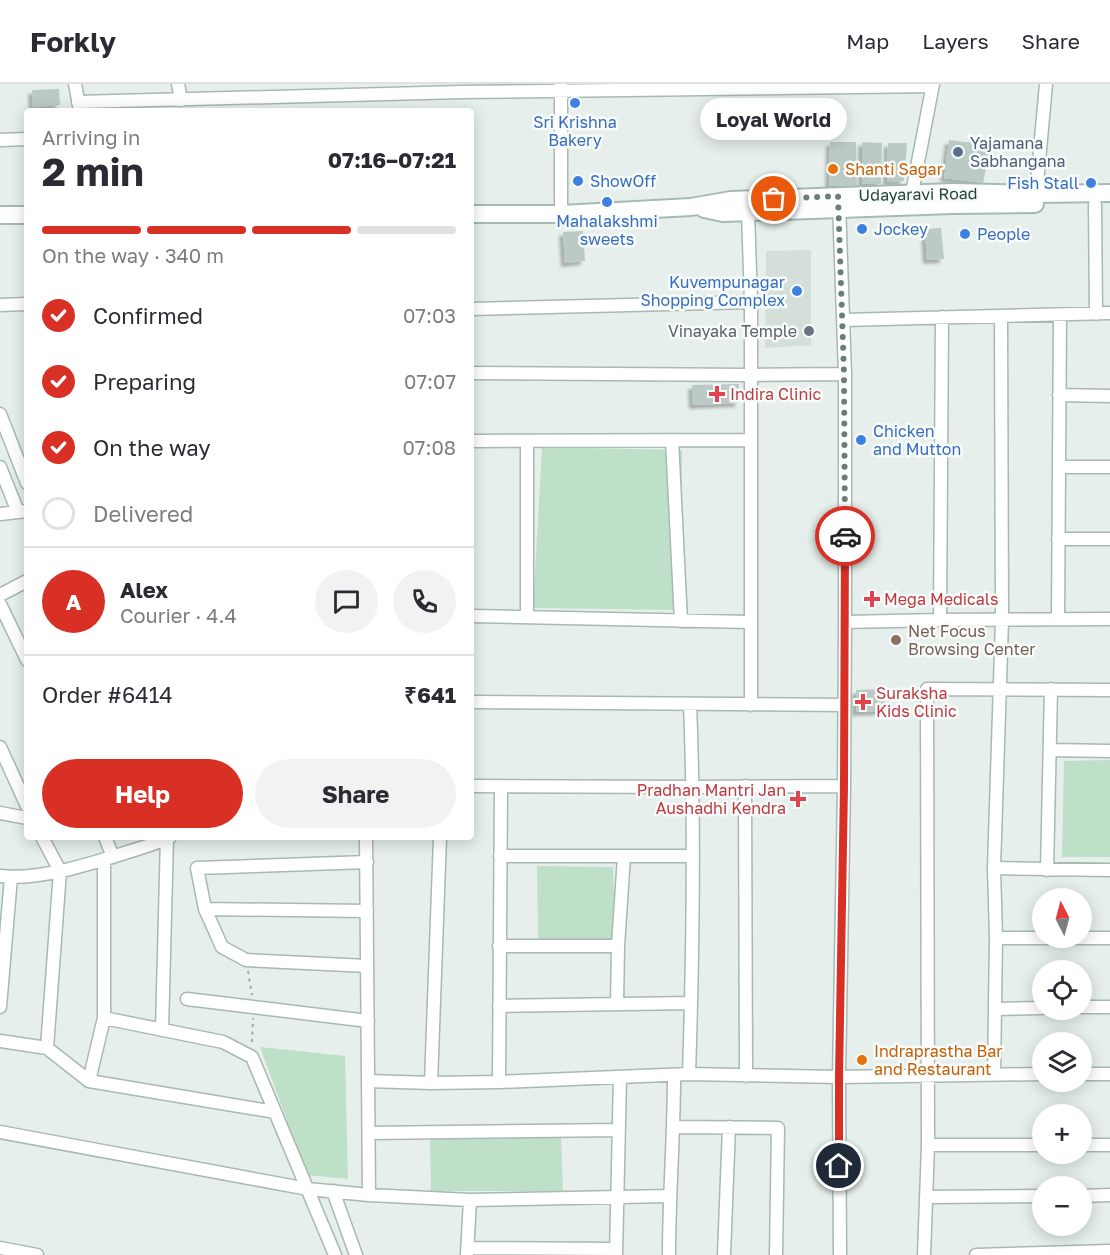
<!DOCTYPE html>
<meta charset="utf-8">
<style>
body{margin:0;font-family:"Golos Text",sans-serif;background:#f2f2f3;color:#2b2b33;height:100vh;display:flex;flex-direction:column;font-size:22px;white-space:nowrap}
*{box-sizing:border-box;margin:0}
p{font-size:20px;color:#7c7c81}
.icon{flex:none;width:33px;height:33px;fill:none;stroke:currentColor;stroke-width:2;stroke-linecap:round;stroke-linejoin:round}
.map{position:relative;flex:1;overflow:hidden}
.side{position:absolute;left:24px;top:24px;width:450px;height:732px;display:flex;flex-direction:column;background:#fff;border-radius:6px;box-shadow:0 3px 15px #0003}
.side>*{flex:none}
.needle{width:39px;rotate:354deg}
.fabs{position:absolute;left:1032px;top:804px;display:grid;gap:12px}
.fabs a{display:grid;place-items:center;width:60px;height:60px;border-radius:50%;background:#fff;box-shadow:0 3px 15px #0003;font-size:30px}
.pin{position:absolute;display:grid;place-items:center;width:51px;height:51px;color:#fff;margin:-26px;border:3px solid #fff;border-radius:50%;box-shadow:0 2px 6px #0007}
.courier{position:absolute;display:grid;place-items:center;width:60px;height:60px;margin:-30px;border:4px solid #d93025;border-radius:50%;background:#fff;color:#222;box-shadow:0 2px 8px #0007}
.bubble{position:absolute;height:42px;border-radius:21px;background:#fff;box-shadow:0 3px 15px #0003;font-size:20px;font-weight:700;line-height:42px;text-align:center}
.head em{font-style:normal;font-weight:700}
.head div{display:flex;flex-direction:column-reverse}
.head{display:flex;align-items:center;justify-content:space-between;height:102px;padding:0 18px}
h1{font-size:39px;font-weight:700;line-height:45px}
.bar{display:grid;grid-template-columns:repeat(4,1fr);gap:9px 6px;align-content:center;height:72px;padding:0 18px}
.bar i{height:8px;border-radius:4px;background:#e1e1e2}
.bar .active{background:#d93025}
.bar p{grid-column:span 4}
.line{display:flex;align-items:center;gap:15px;padding:0 18px;border-top:2px solid #e1e1e2}
.line div{flex:1}
.round{display:grid;place-items:center;flex:none;width:63px;height:63px;border-radius:32px;background:#f2f2f3}
ol{padding:0 18px;list-style:none}
li{display:flex;align-items:center;gap:18px;height:66px}
li p{margin-inline-start:auto}
li .icon{padding:6px;border-radius:50%;background:#d93025;color:#fff;stroke-width:4}
li:last-child{color:#7c7c81}
li i{width:33px;height:33px;border:3px solid #e1e1e2;border-radius:50%}
.action{display:flex;gap:12px;margin-top:auto;padding:12px 18px}
.action a{flex:1;height:69px;border-radius:36px;background:#d93025;color:#fff;font-size:24px;font-weight:700;line-height:69px;text-align:center}
.action a+a{background:#f2f2f3;color:#2b2b33}
header{display:flex;align-items:center;gap:36px;box-sizing:border-box;height:84px;padding:0 30px;background:#fff;border-bottom:2px solid #e1e1e2}
header strong{font-size:28px}
nav{display:flex;gap:33px;margin-inline-start:auto;font-size:21px}
.map>svg:first-child{display:block}
.built{fill:#d4dfda}
.green{fill:#bfe0c8}
.building{fill:#bbcac4;filter:url(#shadow)}
.lines{fill:none;stroke-linecap:round;stroke-linejoin:round}
.street-casing{stroke:#a8b8b2;stroke-width:15}
.secondary-casing{stroke:#a4bbb3;stroke-width:20}
.path{stroke:#86b3a5;stroke-width:2;stroke-dasharray:3 4.5;stroke-linecap:butt}
.street{stroke:#fff;stroke-width:12}
.secondary{stroke:#fff;stroke-width:16}
.done{stroke:#687f78;stroke-width:6;stroke-dasharray:0 10.8}
.route{stroke:#d93025;stroke-width:8}
.shop-dot{fill:#3f7fe0;stroke:#f7fbf9;stroke-width:2}
.service-dot{fill:#5c6f8a;stroke:#f7fbf9;stroke-width:2}
.food-dot{fill:#e8710a;stroke:#f7fbf9;stroke-width:2}
.worship-dot{fill:#6b7280;stroke:#f7fbf9;stroke-width:2}
.health-dot{fill:#e0444e;stroke:#f7fbf9;stroke-width:2}
.education-dot{fill:#8d6e63;stroke:#f7fbf9;stroke-width:2}
.labels{text-anchor:middle;dominant-baseline:central;stroke-width:5;stroke-linejoin:round;paint-order:stroke}
.shop-label{font-size:16px;fill:#366cbe;stroke:#f7fbf9;text-anchor:start}
.service-label{font-size:16px;fill:#4e5e75;stroke:#f7fbf9;text-anchor:start}
.food-label{font-size:16px;fill:#c56008;stroke:#f7fbf9;text-anchor:start}
.street-label{font-size:16px;fill:#24423a;stroke:#f7fbf9}
.worship-label{font-size:16px;fill:#5b616d;stroke:#f7fbf9;text-anchor:end}
.health-label{font-size:16px;fill:#be3a42;stroke:#f7fbf9;text-anchor:start}
.education-label{font-size:16px;fill:#785e54;stroke:#f7fbf9;text-anchor:start}
</style>
<header>
<strong>Forkly</strong>
<nav><a>Map</a><a>Layers</a><a>Share</a></nav>
</header>
<div class="map">
<svg width="1110" height="1171" viewBox="0 0 1110 1171">
<defs>
<filter id="shadow"><feDropShadow dx="-4" dy="4" stdDeviation="1.5" flood-color="#0004"/></filter>
</defs>
<rect width="100%" height="100%" fill="#e6efeb"/>
<!-- built -->
<path class="built" d="M811,166V261L765,264L766,167Z"/>
<!-- green -->
<path class="green" d="M542,363L682,366L681,526L533,524Z
M1110,676V773H1062L1064,677Z
M537,782L613,783L616,856H538Z
M260,963L345,972L348,1095L307,1091Z
M561,1051L563,1107H431L430,1054Z"/>
<!-- building -->
<path class="building" d="M59,5L60,21L33,23L32,6Z
M949,56L991,61L983,99L944,94Z
M830,58H856L857,102H829Z
M862,58L882,59L881,100H862Z
M888,59H907L904,97L887,98Z
M941,144L944,175L927,176L925,145Z
M583,147L585,177L565,179L563,148Z
M739,300V319L693,321L692,301Z
M884,605L885,627L856,628V606Z"/>
<g class="lines">
<defs>
<path id="street" d="M75,0L80,27
M178,0L181,16
M561,0V130
M78,18L462,8L932,2
M0,56L27,55
M1036,110L1046,0
M912,117V109L933,0
M839,119L845,290V538L844,702L839,993L840,1171
M1095,120L1096,230
M748,128L751,218V621
M0,221L27,220
M471,225L751,218
M843,236L1110,229
M471,289L750,291L845,290
M1059,311L1110,312
M0,330L27,399
M672,356L681,537
M471,357L750,356
M0,383L18,428
M1059,383H1110
M0,430L27,427
M1058,455H1110
M0,511L27,497
M0,520L27,576
M471,532L750,538
M527,533V357
M1058,535L1060,231
M940,536L942,233
M845,538L940,536L1110,535
M471,618L844,621
M0,663L27,722
M1050,666L1110,667
M471,702L693,703L844,702
M745,702L746,992
M0,729L27,734
M42,753L60,787L47,964
M105,753L113,773
M366,753L369,1111
M500,772H693
M367,778L197,784L205,825L222,863L246,876L367,882
M994,784L1110,786
M1047,786L1051,605
M0,792C39,797 93,779 131,767C144,763 158,759 170,753
M205,825L367,827
M996,854H1110
M499,862H618
M187,915L368,937
M617,920L618,862L624,772
M499,922L691,919
M0,923L11,793
M1082,923H1110
M995,925L1042,924
M104,934L223,958L252,973L335,1171
M162,946L167,753
M0,957L47,964L89,997L275,1028
M689,990C693,867 695,743 690,620
M994,990L996,854L994,784L1002,536L1001,232
M1082,990H1110
M89,997L104,934V776
M368,997L431,999L499,998L689,990L839,993L1042,990
M499,998L501,702
M431,999L440,753
M674,1043L778,1044L776,1171
M0,1048L308,1105L369,1111L470,1116L669,1112
M369,1049L619,1046
M928,1061H1042
M1082,1061H1110
M333,1107L356,1171
M1082,1112L1110,1111
M926,1113L1042,1112
M0,1164L37,1171
M468,1164L616,1165
M467,1170L470,1116
M616,1171L620,994
M669,1171C669,1111 674,1052 674,992
M724,1171L729,1043
M924,1171L928,1061L927,605L1110,606
M976,1171L1110,1167"/>
<path id="secondary" d="M704,125L723,129L953,121L1035,120
M471,130H561L691,123L731,116L953,108L1036,110L1110,109
M0,131H27"/>
</defs>
<!-- street casing -->
<use href="#street" class="street-casing"/>
<!-- secondary casing -->
<use href="#secondary" class="secondary-casing"/>
<!-- path -->
<path class="path" d="M248,887L252,911
M252,958L253,934"/>
<!-- street -->
<use href="#street" class="street"/>
<!-- secondary -->
<use href="#secondary" class="secondary"/>
</g>
<g class="lines">
<!-- done -->
<path class="done" d="M774,115L838,112L844,290L845,452"/>
<!-- route -->
<path class="route" d="M839,1082V993L844,702L845,452"/>
</g>
<!-- markers -->
<g class="shop-dot">
<circle cx="575" cy="19" r="6"/>
<circle cx="578" cy="97" r="6"/>
<circle cx="1091" cy="99" r="6"/>
<circle cx="607" cy="118" r="6"/>
<circle cx="862" cy="145" r="6"/>
<circle cx="965" cy="150" r="6"/>
<circle cx="797" cy="207" r="6"/>
<circle cx="861" cy="356" r="6"/>
</g>
<circle class="service-dot" cx="958" cy="68" r="6"/>
<g class="food-dot">
<circle cx="833" cy="85" r="6"/>
<circle cx="862" cy="976" r="6"/>
</g>
<circle class="worship-dot" cx="809" cy="247" r="6"/>
<g class="health-dot">
<path d="M714 301h6v6h6v6h-6v6h-6v-6h-6v-6h6z"/>
<path d="M869 506h6v6h6v6h-6v6h-6v-6h-6v-6h6z"/>
<path d="M860 609h6v6h6v6h-6v6h-6v-6h-6v-6h6z"/>
<path d="M795 706h6v6h6v6h-6v6h-6v-6h-6v-6h6z"/>
</g>
<circle class="education-dot" cx="896" cy="556" r="6"/>
<g class="labels">
<!-- shop labels -->
<g class="shop-label">
<text x="575" y="38" text-anchor="middle">Sri Krishna<tspan x="575" dy="18">Bakery</tspan></text>
<text x="590" y="97">ShowOff</text>
<text x="1079" y="99" text-anchor="end">Fish Stall</text>
<text x="607" y="137" text-anchor="middle">Mahalakshmi<tspan x="607" dy="18">sweets</tspan></text>
<text x="874" y="145">Jockey</text>
<text x="977" y="150">People</text>
<text x="785" y="198" text-anchor="end">Kuvempunagar<tspan x="785" dy="18">Shopping Complex</tspan></text>
<text x="873" y="347">Chicken<tspan x="873" dy="18">and Mutton</tspan></text>
</g>
<!-- service labels -->
<g class="service-label">
<text x="970" y="59">Yajamana<tspan x="970" dy="18">Sabhangana</tspan></text>
</g>
<!-- food labels -->
<g class="food-label">
<text x="845" y="85">Shanti Sagar</text>
<text x="874" y="967">Indraprastha Bar<tspan x="874" dy="18">and Restaurant</tspan></text>
</g>
<!-- street labels -->
<g class="street-label">
<text transform="translate(918 110) rotate(-1)">Udayaravi Road</text>
</g>
<!-- worship labels -->
<g class="worship-label">
<text x="797" y="247">Vinayaka Temple</text>
</g>
<!-- health labels -->
<g class="health-label">
<text x="730" y="310">Indira Clinic</text>
<text x="884" y="515">Mega Medicals</text>
<text x="876" y="609">Suraksha<tspan x="876" dy="18">Kids Clinic</tspan></text>
<text x="786" y="706" text-anchor="end">Pradhan Mantri Jan<tspan x="786" dy="18">Aushadhi Kendra</tspan></text>
</g>
<!-- education labels -->
<g class="education-label">
<text x="908" y="547">Net Focus<tspan x="908" dy="18">Browsing Center</tspan></text>
</g>
</g>
</svg>
<div class="fabs">
<a><svg class="needle" viewBox="-14 -14 28 28"><path d="M0-13l5 13h-10z" fill="#e53935"/><path d="M0 13l5-13h-10z" fill="#7c7c81"/></svg></a>
<a><svg class="icon" aria-label="locate" viewBox="0 0 24 24"><circle cx="12" cy="12" r="6"/><path d="M12 2v4M12 18v4M2 12h4M18 12h4"/></svg></a>
<a><svg class="icon" aria-label="layers" viewBox="0 0 24 24"><path d="M12 4l9 5-9 5-9-5zM3 14l9 5 9-5"/></svg></a>
<a>+</a>
<a>−</a>
</div>
<div class="pin" style="left:774px;top:115px;background:#ea580c"><svg class="icon" aria-label="bag" viewBox="0 0 24 24"><path d="M5 8h14l-1 12H6zM9 8a3 3 0 0 1 6 0"/></svg></div>
<div class="pin" style="left:839px;top:1082px;background:#1f2937"><svg class="icon" aria-label="home" viewBox="0 0 24 24"><path d="M3 11l9-7 9 7M6 9v11h12V9"/></svg></div>
<div class="courier" style="left:845px;top:452px"><svg class="icon" aria-label="car" viewBox="0 0 24 24"><path d="M5 17H2v-5l4-1 3-4h7l3 4 3 1v5h-3M9 17h6M6 11h13"/><circle cx="7" cy="17" r="2"/><circle cx="17" cy="17" r="2"/></svg></div>
<div class="bubble" style="left:700px;top:14px;width:147px">Loyal World</div>
<section class="side">
<div class="head"><div><h1>2 min</h1><p>Arriving in</p></div><em>07:16–07:21</em></div>
<div class="bar"><i class="active"></i><i class="active"></i><i class="active"></i><i></i><p>On the way · 340 m</p></div>
<ol>
<li><svg class="icon" aria-label="check" viewBox="0 0 24 24"><path d="M5 12l5 5 9-10"/></svg>Confirmed<p>07:03</p></li>
<li><svg class="icon" aria-label="check" viewBox="0 0 24 24"><path d="M5 12l5 5 9-10"/></svg>Preparing<p>07:07</p></li>
<li><svg class="icon" aria-label="check" viewBox="0 0 24 24"><path d="M5 12l5 5 9-10"/></svg>On the way<p>07:08</p></li>
<li><i></i>Delivered</li>
</ol>
<div class="line" style="height:108px"><b class="round" style="background:#d93025;color:#fff">A</b><div><b>Alex</b><p>Courier · 4.4</p></div><a class="round"><svg class="icon" aria-label="chat" viewBox="0 0 24 24"><path d="M4 5h16v11H9l-5 4z"/></svg></a><a class="round"><svg class="icon" aria-label="phone" viewBox="0 0 24 24"><path d="M5 4h4l2 5-3 2q2 4 5 5l2-3 5 2v4C11 20 4 13 5 4z"/></svg></a></div>
<div class="line" style="height:78px"><div>Order #6414</div><b>₹641</b></div>
<div class="action"><a>Help</a><a>Share</a></div>
</section>
</div>
